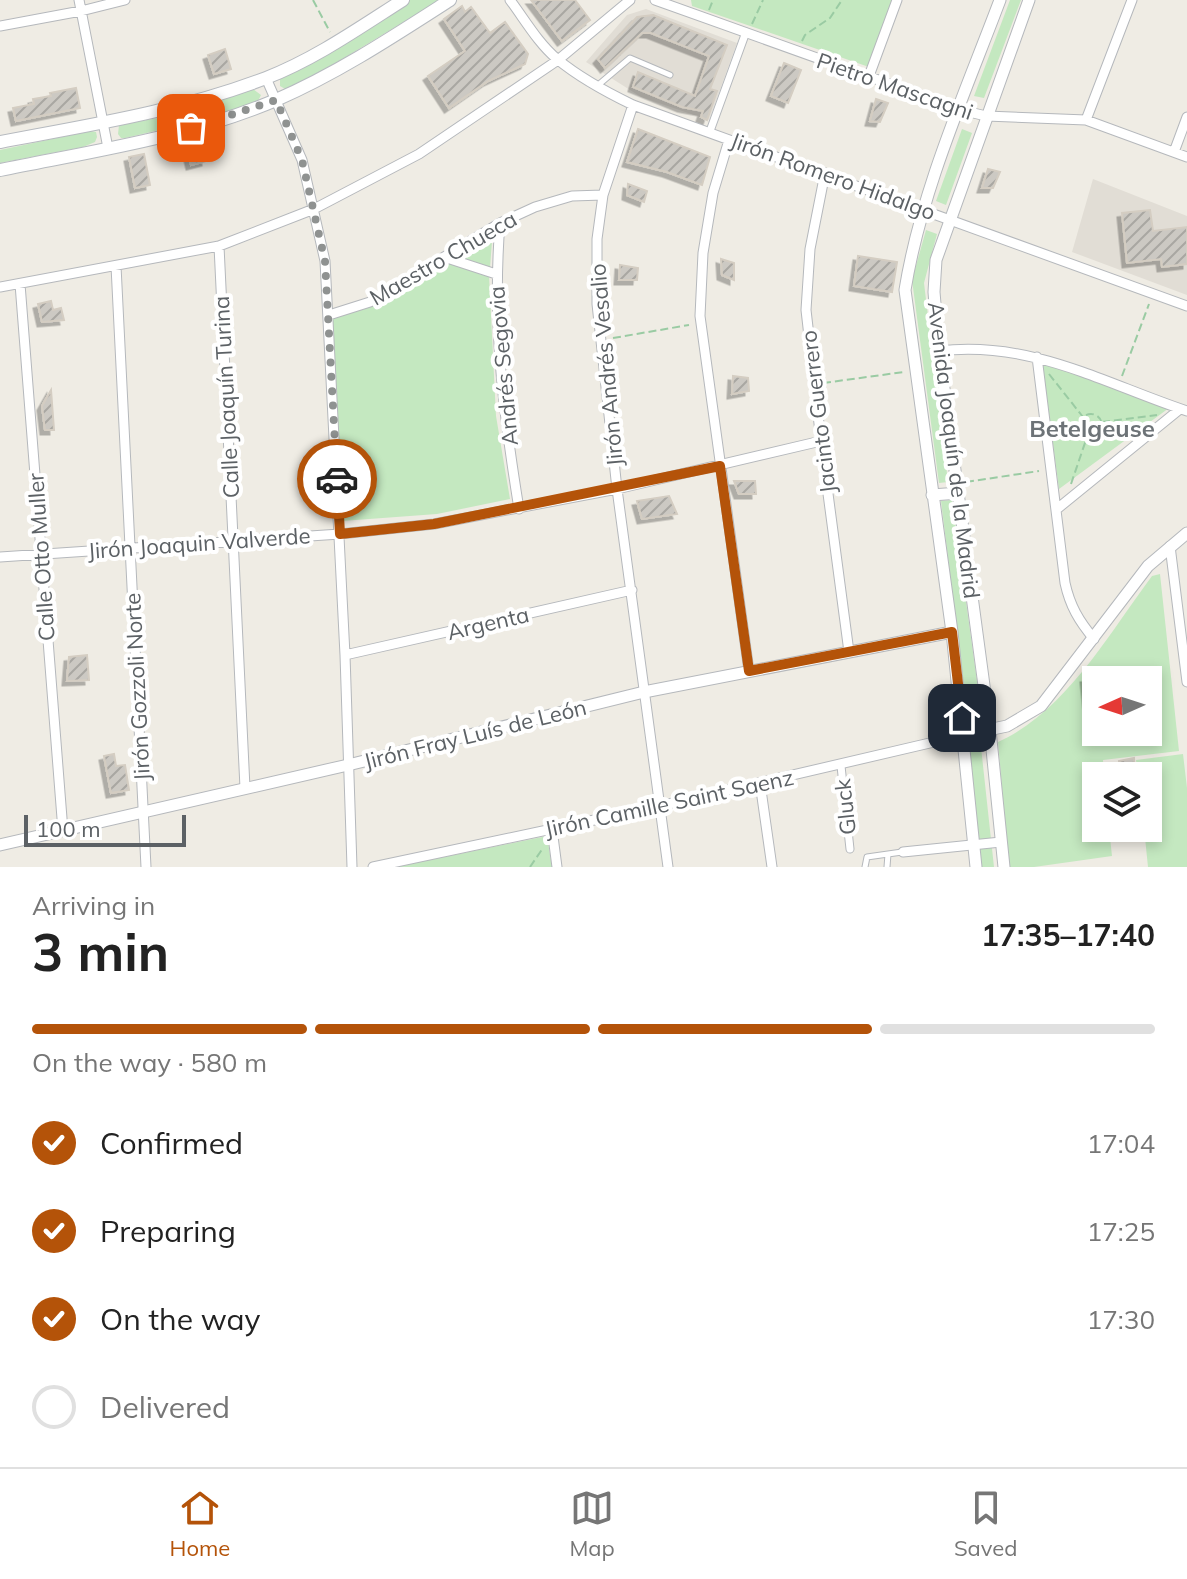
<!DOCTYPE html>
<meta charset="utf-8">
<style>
body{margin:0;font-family:Mulish,sans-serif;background:#f6f6f6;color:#222;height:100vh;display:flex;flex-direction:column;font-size:30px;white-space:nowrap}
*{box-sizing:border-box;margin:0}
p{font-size:26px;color:#767676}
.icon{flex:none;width:44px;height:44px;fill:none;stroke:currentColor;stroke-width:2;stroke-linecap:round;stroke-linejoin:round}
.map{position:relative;height:867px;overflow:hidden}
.panel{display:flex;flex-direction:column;background:#fff;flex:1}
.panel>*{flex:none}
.needle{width:52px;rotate:267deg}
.fabs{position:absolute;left:1082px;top:666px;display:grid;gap:16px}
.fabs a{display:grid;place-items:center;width:80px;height:80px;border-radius:0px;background:#fff;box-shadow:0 4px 12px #0003;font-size:40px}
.scale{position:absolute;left:24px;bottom:20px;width:162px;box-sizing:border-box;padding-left:8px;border:4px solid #5c6165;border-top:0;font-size:22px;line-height:28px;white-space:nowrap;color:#5c6165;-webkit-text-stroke:6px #fff;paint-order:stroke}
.pin{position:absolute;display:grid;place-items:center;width:68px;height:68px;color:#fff;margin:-34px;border-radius:16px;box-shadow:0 4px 12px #0006}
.courier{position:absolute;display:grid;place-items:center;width:80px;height:80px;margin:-40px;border:6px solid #b45309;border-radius:50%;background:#fff;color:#222;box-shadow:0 2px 10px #0007}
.head em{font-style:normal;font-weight:700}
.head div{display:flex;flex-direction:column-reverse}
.head{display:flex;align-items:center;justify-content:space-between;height:136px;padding:0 32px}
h1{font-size:52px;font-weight:700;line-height:60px}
.bar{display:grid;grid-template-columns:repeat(4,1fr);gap:12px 8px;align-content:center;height:96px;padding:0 32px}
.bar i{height:10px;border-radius:6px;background:#e0e0e0}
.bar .on{background:#b45309}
.bar p{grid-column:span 4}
ol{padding:0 32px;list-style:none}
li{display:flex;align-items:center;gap:24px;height:88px}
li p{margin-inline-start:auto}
li .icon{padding:8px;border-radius:50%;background:#b45309;color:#fff;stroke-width:4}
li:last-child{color:#767676}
li i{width:44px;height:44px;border:4px solid #e0e0e0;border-radius:50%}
.tab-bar{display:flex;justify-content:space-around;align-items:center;height:112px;border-top:2px solid #e0e0e0;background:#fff;font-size:22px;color:#767676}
.tab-bar a{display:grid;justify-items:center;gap:4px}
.tab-bar .on{color:#b45309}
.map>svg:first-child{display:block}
.education{fill:#e1ddd5}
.green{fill:#c4e8c0;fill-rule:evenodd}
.building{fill:url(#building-hatch);stroke:#d4cdc2;stroke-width:2;filter:url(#shadow)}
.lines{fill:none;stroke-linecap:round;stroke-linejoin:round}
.service-casing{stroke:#b5b8bc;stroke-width:7}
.pedestrian-casing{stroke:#b5b8bc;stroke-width:9}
.minor-casing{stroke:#b5b8bc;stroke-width:11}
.tertiary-casing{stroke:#b5b8bc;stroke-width:13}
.secondary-casing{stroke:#b6babf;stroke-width:14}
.path{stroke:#9acba3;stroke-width:2;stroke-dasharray:8 4;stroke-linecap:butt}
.service{stroke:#fff;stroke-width:5}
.pedestrian{stroke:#fff;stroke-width:7}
.minor{stroke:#fff;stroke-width:9}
.tertiary{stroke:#fff;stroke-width:11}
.secondary{stroke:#fff;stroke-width:12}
.done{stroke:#8f9291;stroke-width:8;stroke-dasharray:0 14.4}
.route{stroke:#b45309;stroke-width:10}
.labels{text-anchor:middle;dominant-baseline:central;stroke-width:8;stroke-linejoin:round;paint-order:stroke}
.street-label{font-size:22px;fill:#5c6165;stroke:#fff}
.neighbourhood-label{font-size:24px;font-weight:bold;fill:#6d7377;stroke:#fff}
</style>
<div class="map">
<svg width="1187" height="867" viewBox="0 0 1187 867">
<defs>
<pattern id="building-hatch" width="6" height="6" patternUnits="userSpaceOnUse" patternTransform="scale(2)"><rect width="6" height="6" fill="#ccc9c3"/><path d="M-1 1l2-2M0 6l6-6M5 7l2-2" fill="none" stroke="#a9a7a2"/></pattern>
<filter id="shadow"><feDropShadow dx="-4.5" dy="4.5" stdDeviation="0" flood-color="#0004"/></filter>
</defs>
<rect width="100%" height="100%" fill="#efece4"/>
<!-- education -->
<path class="education" d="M646,9L737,43L709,120L641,97L586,62L627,15Z
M1093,179L1187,216V295L1072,252Z"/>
<!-- green -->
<path class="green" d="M410,0H440L316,75L285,89L280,86V79L352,39Z
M691,0H892L869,67L692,6Z
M1010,0H1021L984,98L974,96Z
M253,89L261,95L258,101L219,116L125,138H121L118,134L119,125L180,114Z
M962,129L972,133L946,205L936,201Z
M90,131L96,132L97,137L95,142L83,147L0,163V150Z
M493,228L490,268L453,257Z
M926,230L937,234L924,283L948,482L939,483L912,280Z
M447,262L489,275L496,416L510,499L437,514L342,521L332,318L371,306Z
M1042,361L1169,408L1059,489Z
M952,500L982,717L968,720L941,501Z
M1160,574L1179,751L1103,760L1104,776H1096V828H1109L1112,856L1034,867H1009L998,742C1066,711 1108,635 1152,576ZM1096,680H1148V732H1096Z
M981,747L994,867H980L968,750Z
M1183,754L1187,788V867H1148L1144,828H1148V776H1138L1136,760Z
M547,836L552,867H395Z"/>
<!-- building -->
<path class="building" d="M531,0H575L590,20L562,41Z
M462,6L465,12L471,7L490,33L505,22L528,54L525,64L488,81L449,108L428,76L465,51L444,19Z
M653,15L727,45L710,89L717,91L707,120L701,117L703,111L682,107L633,87L638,72L695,96L709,56L651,33H642L605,68L598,59L637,17Z
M225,49L231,69L214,74L208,55Z
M784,63L801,70L788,103L771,96Z
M76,88L80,108L16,121L13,108L34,104L33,99L51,96L50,93Z
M876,99L888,103L880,122L870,121Z
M638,129L710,157L702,185L667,172L627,162Z
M203,148L206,161L191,165L188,152Z
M144,154L150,185L135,188L129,157Z
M988,169L1000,172L993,188H982Z
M628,184L647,191L644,202L627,195Z
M1150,210L1153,231L1187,227V264L1162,267L1161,259L1127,263L1122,213Z
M858,256L897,262L892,292L854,286Z
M721,259L734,263V280L722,275Z
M620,265L638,268L637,280H619Z
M51,301L53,310L61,308L64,320L42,322L38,304Z
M733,376L748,378L749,391L732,394Z
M51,390L54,430H45L42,406Z
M734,481H755L756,494H739Z
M669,496L677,514L642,519L637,501Z
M87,655L89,680L67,681L69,657Z
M1096,677V724H1090L1085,678Z
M114,754L116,766L125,765L129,790L111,793L104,756Z
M1134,758L1135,776H1121L1119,761Z"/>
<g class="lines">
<defs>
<path id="service" d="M597,86L630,58L670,75
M865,867L867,857L902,852
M887,867L888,854"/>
<path id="pedestrian" d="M710,131L746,32
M841,766L850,849"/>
<path id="minor" d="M79,0L108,148
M510,0C525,20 538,43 557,59C580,78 606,92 633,105L1187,306
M655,0L965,111L986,116L1086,120L1187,157
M0,26L81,11L125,0
M869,76L897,0
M266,78L302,160L325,261L345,655L352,867
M633,105L603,195L597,239V304L617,489L668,867
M1086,120L1132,0
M729,140L713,193L703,253L700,316L749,671
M1174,152L1187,117
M825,173L810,249L806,310L821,441L849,652
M500,223C492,323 503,410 519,509
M219,246L245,788
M447,258L496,274
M116,266L146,867
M20,284L63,831
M0,287L219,246L314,209L419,154L558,60L630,0
M329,315L370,302L500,223L535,207L572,196L603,195
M939,351C1031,340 1103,383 1187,411
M1037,357L1065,583C1070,606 1079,621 1094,639
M1057,509L1180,409
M1170,546L1187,682
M0,557L340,534L434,524L617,489L821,441
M345,655L632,590
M760,783L772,867
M552,829L557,867
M903,852L1001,842
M373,867L660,806L964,735"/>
<path id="tertiary" d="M932,495L959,493
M964,735L1007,726L1041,706L1148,566L1187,533
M0,845L348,765L644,692L952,632
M976,867L952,632L905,290C921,191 965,93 1000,0
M1004,867L990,730L939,351L934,292L936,260L1029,0"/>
<path id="secondary" d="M0,142C90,125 180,111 266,78C315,59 359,28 403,0
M0,170C93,151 189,137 276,100C338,73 394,36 450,0"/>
</defs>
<!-- service casing -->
<use href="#service" class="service-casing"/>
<!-- pedestrian casing -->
<use href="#pedestrian" class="pedestrian-casing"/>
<!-- minor casing -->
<use href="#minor" class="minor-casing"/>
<!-- tertiary casing -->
<use href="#tertiary" class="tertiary-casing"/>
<!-- secondary casing -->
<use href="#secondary" class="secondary-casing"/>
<!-- path -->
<path class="path" d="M313,0L330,32
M709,10L713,0
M752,24L763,0
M802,41L805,35L830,18L842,0
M613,338L689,325
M1049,374L1083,417
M1122,376L1149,304
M823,383L904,372
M1080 425a11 11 0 1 1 22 0a11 11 0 1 1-22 0Z
M1102,422L1157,415
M966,482L1039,471
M1071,484L1087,437
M530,867L543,848"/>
<!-- service -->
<use href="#service" class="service"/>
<!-- pedestrian -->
<use href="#pedestrian" class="pedestrian"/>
<!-- minor -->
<use href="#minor" class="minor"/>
<!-- tertiary -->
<use href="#tertiary" class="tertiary"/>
<!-- secondary -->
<use href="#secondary" class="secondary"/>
</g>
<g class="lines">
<!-- done -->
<path class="done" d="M191,128L276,100L302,160L325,261L337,479"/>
<!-- route -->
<path class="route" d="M337,479L340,534L434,524L720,466L749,671L952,632L962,718"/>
</g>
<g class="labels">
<!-- street labels -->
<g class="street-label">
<text transform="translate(895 86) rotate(19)">Pietro Mascagni</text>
<text transform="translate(833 176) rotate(20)">Jirón Romero Hidalgo</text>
<text transform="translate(443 258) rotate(-30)">Maestro Chueca</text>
<text transform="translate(606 365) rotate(-95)">Jirón Andrés Vesalio</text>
<text transform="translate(503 366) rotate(-95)">Andrés Segovia</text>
<text transform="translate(226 397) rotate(-93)">Calle Joaquín Turina</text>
<text transform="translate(818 412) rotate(-97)">Jacinto Guerrero</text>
<text transform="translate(954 450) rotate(83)">Avenida Joaquín de la Madrid</text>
<text transform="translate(199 543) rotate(-4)">Jirón Joaquin Valverde</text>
<text transform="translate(41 557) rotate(-94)">Calle Otto Muller</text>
<text transform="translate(488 623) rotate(-13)">Argenta</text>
<text transform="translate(137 687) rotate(-93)">Jirón Gozzoli Norte</text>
<text transform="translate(475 734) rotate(-14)">Jirón Fray Luís de León</text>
<text transform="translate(669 803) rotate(-12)">Jirón Camille Saint Saenz</text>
<text transform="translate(845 807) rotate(-96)">Gluck</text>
</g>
<!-- neighbourhood labels -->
<g class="neighbourhood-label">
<text x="1092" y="428">Betelgeuse</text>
</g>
</g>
</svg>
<div class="fabs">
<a><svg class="needle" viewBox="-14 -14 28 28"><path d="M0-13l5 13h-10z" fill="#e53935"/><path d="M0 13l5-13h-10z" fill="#767676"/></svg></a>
<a><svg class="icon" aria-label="layers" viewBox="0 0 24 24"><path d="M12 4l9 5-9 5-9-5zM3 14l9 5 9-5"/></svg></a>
</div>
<div class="scale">100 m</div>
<div class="pin" style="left:191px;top:128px;background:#ea580c"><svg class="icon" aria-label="bag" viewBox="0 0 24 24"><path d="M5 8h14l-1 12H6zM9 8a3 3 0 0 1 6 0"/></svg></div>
<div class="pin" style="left:962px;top:718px;background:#1f2937"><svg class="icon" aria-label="home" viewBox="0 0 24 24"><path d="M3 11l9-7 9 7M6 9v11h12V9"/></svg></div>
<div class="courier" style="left:337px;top:479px"><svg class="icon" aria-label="car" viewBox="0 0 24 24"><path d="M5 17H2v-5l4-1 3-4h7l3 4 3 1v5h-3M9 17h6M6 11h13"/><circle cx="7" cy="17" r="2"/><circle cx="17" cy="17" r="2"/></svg></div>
</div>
<section class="panel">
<div class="head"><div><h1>3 min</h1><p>Arriving in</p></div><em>17:35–17:40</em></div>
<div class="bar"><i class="on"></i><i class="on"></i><i class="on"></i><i></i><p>On the way · 580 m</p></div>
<ol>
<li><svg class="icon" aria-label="check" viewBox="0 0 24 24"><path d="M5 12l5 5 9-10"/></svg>Confirmed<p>17:04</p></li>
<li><svg class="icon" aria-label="check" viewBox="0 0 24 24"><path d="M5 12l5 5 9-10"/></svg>Preparing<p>17:25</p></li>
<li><svg class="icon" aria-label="check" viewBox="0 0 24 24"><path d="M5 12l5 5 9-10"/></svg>On the way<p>17:30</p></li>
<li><i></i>Delivered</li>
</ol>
</section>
<nav class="tab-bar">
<a class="on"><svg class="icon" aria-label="home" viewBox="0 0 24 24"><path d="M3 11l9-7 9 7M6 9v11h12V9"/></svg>Home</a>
<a><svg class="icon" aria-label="map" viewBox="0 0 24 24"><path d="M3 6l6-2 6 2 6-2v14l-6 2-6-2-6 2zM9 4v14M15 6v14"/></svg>Map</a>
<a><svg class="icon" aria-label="saved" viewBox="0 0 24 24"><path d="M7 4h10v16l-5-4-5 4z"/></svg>Saved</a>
</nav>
